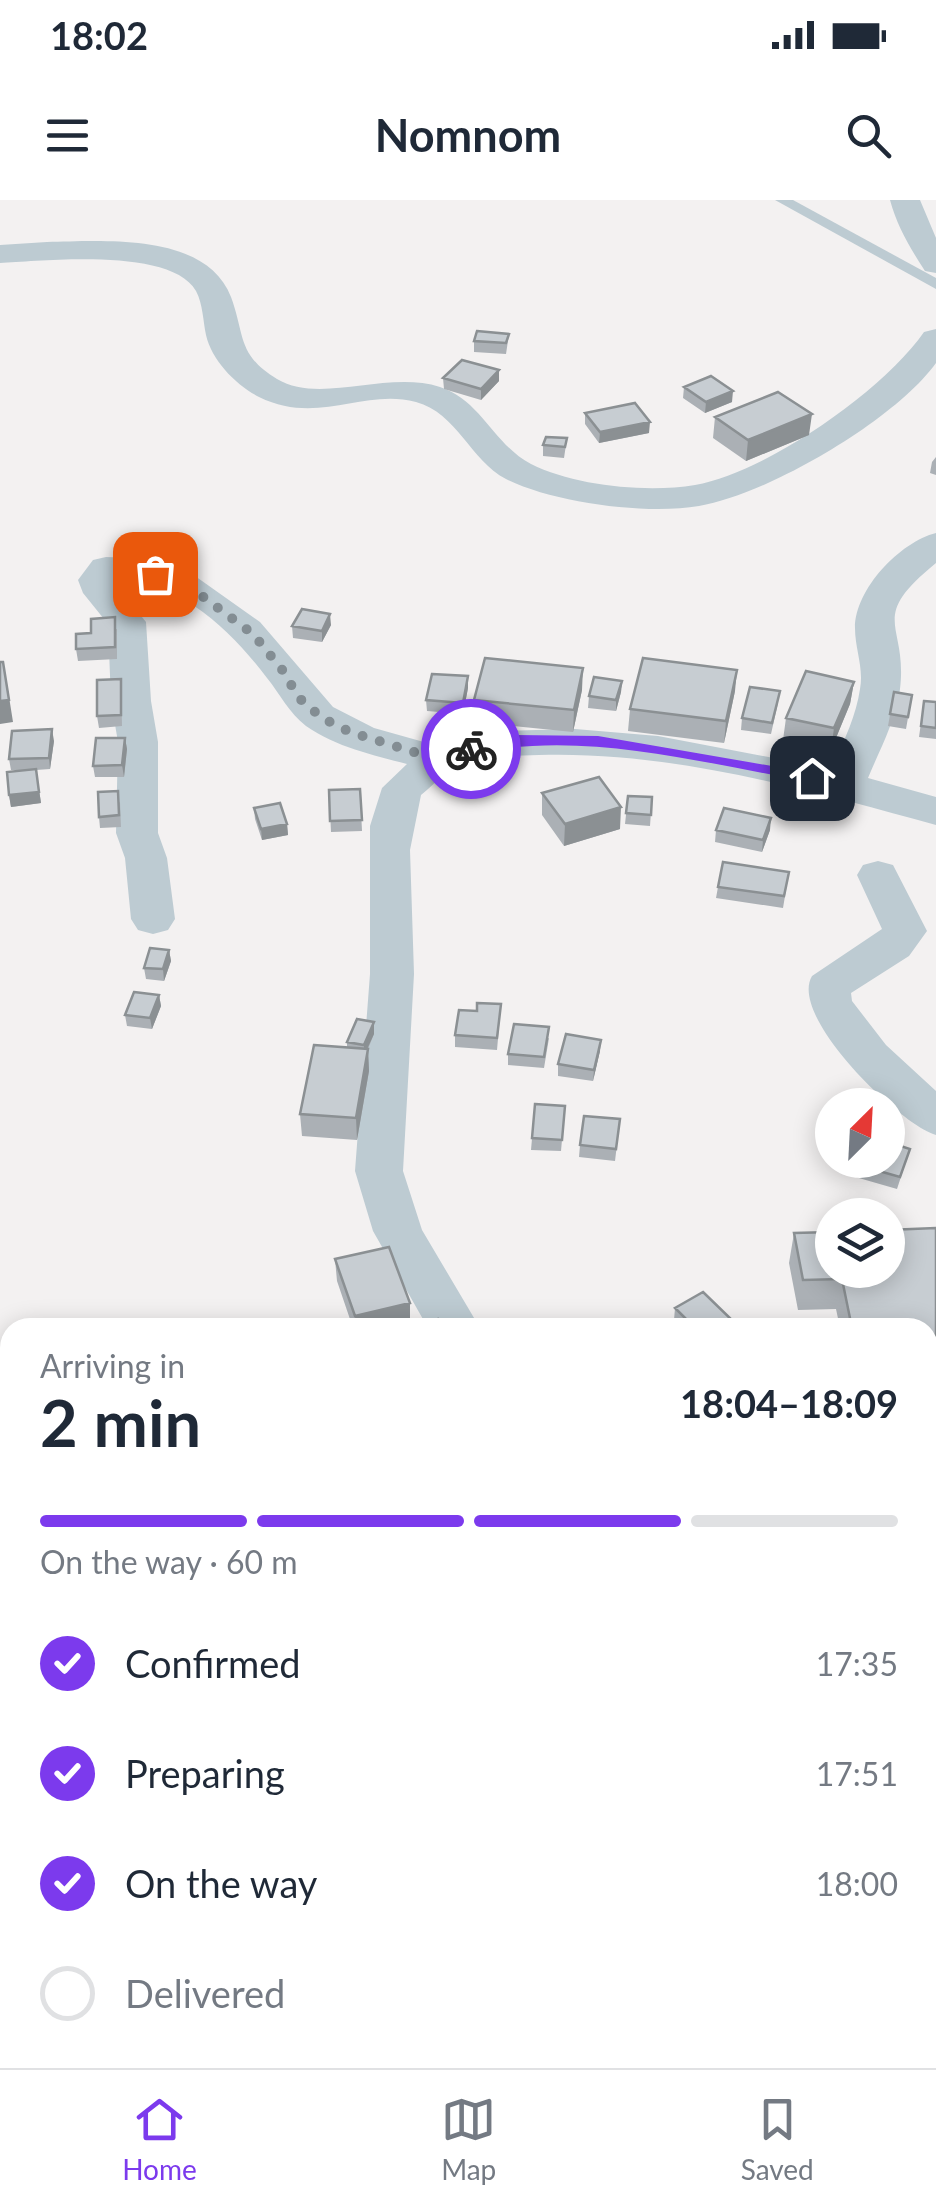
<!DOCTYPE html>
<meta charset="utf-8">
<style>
body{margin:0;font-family:Lato,sans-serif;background:#f2f2f3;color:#1f2937;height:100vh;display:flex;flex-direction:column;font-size:38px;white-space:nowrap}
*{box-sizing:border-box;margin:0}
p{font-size:32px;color:#747a83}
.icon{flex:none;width:55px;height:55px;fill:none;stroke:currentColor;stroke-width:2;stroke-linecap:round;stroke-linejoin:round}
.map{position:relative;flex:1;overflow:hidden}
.sheet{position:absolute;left:0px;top:1118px;width:938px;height:752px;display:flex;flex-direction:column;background:#fff;border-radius:30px 30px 0 0;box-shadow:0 5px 25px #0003}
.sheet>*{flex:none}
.needle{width:65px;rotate:24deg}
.fabs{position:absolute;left:815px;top:888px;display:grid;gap:20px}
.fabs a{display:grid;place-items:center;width:90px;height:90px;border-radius:50%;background:#fff;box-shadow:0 5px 25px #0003;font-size:50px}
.pin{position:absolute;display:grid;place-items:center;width:85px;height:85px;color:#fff;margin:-42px;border-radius:20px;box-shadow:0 5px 15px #0006}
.courier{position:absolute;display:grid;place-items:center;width:100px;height:100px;margin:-50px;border:8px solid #7c3aed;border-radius:50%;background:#fff;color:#222;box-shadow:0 2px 12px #0007}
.head em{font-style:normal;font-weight:700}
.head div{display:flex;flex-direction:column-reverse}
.head{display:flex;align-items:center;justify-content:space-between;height:170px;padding:0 40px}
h1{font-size:65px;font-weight:700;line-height:75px}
.bar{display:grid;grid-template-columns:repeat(4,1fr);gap:15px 10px;align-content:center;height:120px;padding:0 40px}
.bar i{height:12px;border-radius:8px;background:#e0e1e3}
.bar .selected{background:#7c3aed}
.bar p{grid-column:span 4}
ol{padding:0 40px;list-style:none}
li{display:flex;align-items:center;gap:30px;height:110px}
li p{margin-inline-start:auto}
li .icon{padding:10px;border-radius:50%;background:#7c3aed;color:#fff;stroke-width:4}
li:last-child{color:#747a83}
li i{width:55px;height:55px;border:5px solid #e0e1e3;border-radius:50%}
.status{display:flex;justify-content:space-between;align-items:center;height:70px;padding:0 50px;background:#fff;direction:ltr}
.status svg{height:28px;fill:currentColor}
header{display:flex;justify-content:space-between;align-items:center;height:130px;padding:0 40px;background:#fff;font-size:45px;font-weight:700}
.menu{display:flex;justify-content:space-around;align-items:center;height:140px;border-top:2px solid #e0e1e3;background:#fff;font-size:28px;color:#747a83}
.menu a{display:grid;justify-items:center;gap:5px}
.menu .selected{color:#7c3aed}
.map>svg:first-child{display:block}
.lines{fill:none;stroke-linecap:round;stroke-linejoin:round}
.service{fill:#bdcbd2;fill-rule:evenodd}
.minor{fill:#bdcbd2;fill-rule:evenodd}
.wall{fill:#abb0b5}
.shaded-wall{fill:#8b9093}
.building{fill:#c7cdd2;stroke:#8b9093;stroke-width:2.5}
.route{fill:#7c3aed}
.done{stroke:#838d93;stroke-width:10;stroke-dasharray:0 18}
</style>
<div class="status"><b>18:02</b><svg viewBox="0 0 49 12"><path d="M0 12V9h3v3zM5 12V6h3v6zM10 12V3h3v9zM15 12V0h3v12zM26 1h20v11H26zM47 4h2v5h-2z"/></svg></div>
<header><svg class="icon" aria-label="menu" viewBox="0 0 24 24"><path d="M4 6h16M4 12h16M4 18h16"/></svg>Nomnom<svg class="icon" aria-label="search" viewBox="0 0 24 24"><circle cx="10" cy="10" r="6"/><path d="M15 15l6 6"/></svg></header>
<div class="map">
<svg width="936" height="1868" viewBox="0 0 936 1868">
<rect width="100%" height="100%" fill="#f3f1f1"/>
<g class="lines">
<!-- service -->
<path class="service" d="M775,0H793L936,78V89Z"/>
<!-- minor -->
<path class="minor" d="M890,0H920L936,38V73L925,71C910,48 897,26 890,0Z
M47,42C103,41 206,32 231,97C245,135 237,155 277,179C320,205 386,170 440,187C481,200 494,245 531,264C575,286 647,293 695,285C767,272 883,191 924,132L936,129V163C895,220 769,294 699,306C647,315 554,303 506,279C470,260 457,213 416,202C363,188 318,226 259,197C236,185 212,161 206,135C203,121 203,104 196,91C171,47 44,61 0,63V45Z
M936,333V363C866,420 908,422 900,489C896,520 880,549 868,578L936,597V625C807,590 675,551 539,555C512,556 482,556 457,567C444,573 432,586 421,595L410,650L414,774L403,971L422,1030L480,1128H428L373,1031L355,971L370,774V626L382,588L407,564C373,555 336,547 306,526C289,513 280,494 267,478C231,430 179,381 117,379L120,390L146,422L151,501L158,542V633L167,658L175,719L168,730L153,734L138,730L131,719L125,658L116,633L118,542L111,501L108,424L83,393L78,380L93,360L106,357L133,358L195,376L260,422L333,507L374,528L438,546L501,531L575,529L658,536L831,569C843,543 856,517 860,489C864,468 855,449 855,428C855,389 900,342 936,333Z
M878,661L893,665L927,731L909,756L851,793L852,801L886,845L936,891V935C899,924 788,816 812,776L882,729L857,675L863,665Z
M352,1860H423L420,1868H349Z"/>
</g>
<!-- wall -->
<path class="wall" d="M477,131L509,134L506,154L474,152V141Z
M499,170V181L481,200L444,189L443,178Z
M684,187L732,202L705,213L683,198Z
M585,213L649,233L599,243L585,224Z
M715,217L809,235L746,261L713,238Z
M567,238L564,258L543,256V245Z
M936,257V275L930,273L932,262Z
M331,425L322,442L293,438L292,426Z
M117,429V459L78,461L76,449L91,433Z
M121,479L122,526L99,528L97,516Z
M622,481L621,492L616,511L588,508L589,496Z
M854,482L850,504L831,550L783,540L786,518Z
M468,488L463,514L427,511L426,500Z
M582,490L573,532L474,522V500Z
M735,491L724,543L628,531L630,509Z
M894,492L912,495L906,529L888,526Z
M924,501L936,502V539L919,537Z
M778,503L771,534L741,530L742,518Z
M125,538L127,549L124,577H95L93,566Z
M54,541L50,569L36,570L41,603L11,607L9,595L28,570H11L9,559Z
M360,589L362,631L331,632L329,590Z
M542,593L620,629L564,646L542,615Z
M628,596L652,597L650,626L625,624Z
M120,602L121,627L100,628L99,617Z
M254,608L287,624L288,635L262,640L255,619Z
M716,630H770L762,652L715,642Z
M789,672L783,708L716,698L718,687Z
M169,750L171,761L164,781L146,779L144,768Z
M159,795L161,806L152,829L127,826L125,815Z
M501,804L497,850L455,847V835Z
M374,822V834L368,849L369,871L357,940L302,936L300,914L347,847V842Z
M549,838L544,868L508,865V854Z
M600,851L593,881L558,876V864Z
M535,904L565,906L561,951L531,950Z
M620,919L615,961L579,957L580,945Z
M910,949L897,989L838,972L840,960Z
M936,1028V1175H928V1128H840L836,1109L798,1110L789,1063L794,1033Z
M335,1059L410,1103V1124L396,1128H353L337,1081Z
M675,1108L733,1128H682L674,1120Z
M928,1783L936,1784V1845L928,1841Z"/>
<!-- shaded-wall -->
<path class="shaded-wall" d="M499,170V181L481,200V189Z
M733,191L732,202L705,213L706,202Z
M812,214L809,235L746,261L748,240Z
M650,222L649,233L599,243L600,232Z
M330,414L331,425L322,442V431Z
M583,468L582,490L573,532L574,510Z
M737,470L735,491L724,543L726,521Z
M468,476V488L463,514V503Z
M622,481L621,492L616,511V500Z
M854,482L850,504L831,550L834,528Z
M7,484L13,522L0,524V501Z
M52,529L54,541L50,569L49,558Z
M125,538L127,549L124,577L122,565Z
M36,569L41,603L11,607L9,595Z
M621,607L620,629L564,646L565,624Z
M771,618L770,630L762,652L763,640Z
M287,624L288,635L262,640L261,629Z
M169,750L171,761L164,781L163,769Z
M159,795L161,806L152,829L150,818Z
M374,822V834L364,856V845Z
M601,840L600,851L593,881L594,870Z
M368,849L369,871L357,940L356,918Z
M410,1103V1124L396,1128H356L355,1116Z"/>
<!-- building -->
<path class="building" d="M477,131L509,134L506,143L474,141Z
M462,160L499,170L481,189L443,178Z
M711,176L733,191L706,202L684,187Z
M778,192L812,214L748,240L715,217Z
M635,203L650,222L600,232L585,213Z
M546,237L567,238L565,247L543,245Z
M302,409L330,414L322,431L292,426Z
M115,417V447L76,449V434L91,433V419Z
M485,458L583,468L574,510L474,500Z
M643,458L737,470L726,521L630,509Z
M0,462H3L9,500L0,501Z
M806,471L854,482L834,528L786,518Z
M432,474L468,476L463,503L426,500Z
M594,477L622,481L616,500L589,496Z
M121,479V515L97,516V480Z
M750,487L780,491L772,523L742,518Z
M894,492L912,495L908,517L890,514Z
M924,501L936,502V528L921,526Z
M52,529L49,558L9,559L12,531Z
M96,538H125L122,565L93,566Z
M36,569L39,592L9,595L7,572Z
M599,577L621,607L565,624L542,593Z
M360,589L362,620L330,621L329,590Z
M118,591L119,615L99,617L98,592Z
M628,596L652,597L651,615L626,613Z
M280,603L287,624L261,629L254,608Z
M724,608L771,618L763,640L716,630Z
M723,662L789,672L784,696L718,687Z
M150,748L169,750L163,769L144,768Z
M134,792L159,795L150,818L125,815Z
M477,803L501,804L497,838L455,835L459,810L477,811Z
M357,819L374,822L364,845L347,842Z
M514,824L549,827L544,857L508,854Z
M566,834L601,840L594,870L558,864Z
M314,845L368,849L356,918L300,914Z
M535,904L565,906L562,940L532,938Z
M584,916L620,919L616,949L580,945Z
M888,942L910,949L900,977L840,960H888Z
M936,1028V1146H928V1128H852L842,1079L803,1080L794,1033L832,1032V1070H888V1030Z
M389,1047L410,1103L355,1116L335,1059Z
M703,1092L734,1122L724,1128H695L675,1108Z
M438,1119L441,1128L402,1127Z
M928,1780L936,1784V1834L928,1830Z"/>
<!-- route -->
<path class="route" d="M516,535L598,536L812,573L819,578L812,582C700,563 584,529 471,554L464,549Z"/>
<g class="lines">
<!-- done -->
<path class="done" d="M155,374L190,387L253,434L284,472L298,497L322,518L350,532L436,559L471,549"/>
</g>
</svg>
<div class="fabs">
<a><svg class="needle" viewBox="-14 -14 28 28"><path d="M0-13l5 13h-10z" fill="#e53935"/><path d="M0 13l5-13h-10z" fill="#747a83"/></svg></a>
<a><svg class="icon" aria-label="layers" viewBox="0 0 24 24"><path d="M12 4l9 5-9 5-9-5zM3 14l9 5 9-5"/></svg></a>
</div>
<div class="pin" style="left:155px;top:374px;background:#ea580c"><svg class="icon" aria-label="bag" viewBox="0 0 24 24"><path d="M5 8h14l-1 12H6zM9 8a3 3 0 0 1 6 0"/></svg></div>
<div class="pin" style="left:812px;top:578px;background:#1f2937"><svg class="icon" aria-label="home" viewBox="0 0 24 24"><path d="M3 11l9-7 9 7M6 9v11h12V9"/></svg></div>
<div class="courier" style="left:471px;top:549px"><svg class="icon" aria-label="bike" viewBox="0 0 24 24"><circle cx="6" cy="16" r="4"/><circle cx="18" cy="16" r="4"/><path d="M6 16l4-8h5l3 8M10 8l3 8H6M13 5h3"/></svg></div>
<section class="sheet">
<div class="head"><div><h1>2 min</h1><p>Arriving in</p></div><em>18:04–18:09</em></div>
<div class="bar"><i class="selected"></i><i class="selected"></i><i class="selected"></i><i></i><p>On the way · 60 m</p></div>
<ol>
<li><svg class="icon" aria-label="check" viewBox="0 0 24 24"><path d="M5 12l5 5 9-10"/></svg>Confirmed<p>17:35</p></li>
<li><svg class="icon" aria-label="check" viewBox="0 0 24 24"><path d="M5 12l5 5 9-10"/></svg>Preparing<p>17:51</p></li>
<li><svg class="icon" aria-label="check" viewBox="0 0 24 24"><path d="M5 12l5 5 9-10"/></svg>On the way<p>18:00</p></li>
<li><i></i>Delivered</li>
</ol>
</section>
</div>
<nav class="menu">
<a class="selected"><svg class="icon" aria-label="home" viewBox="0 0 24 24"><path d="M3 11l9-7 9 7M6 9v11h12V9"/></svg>Home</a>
<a><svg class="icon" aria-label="map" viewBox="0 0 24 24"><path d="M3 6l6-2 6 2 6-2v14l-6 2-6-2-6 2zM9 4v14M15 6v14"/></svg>Map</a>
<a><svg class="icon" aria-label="saved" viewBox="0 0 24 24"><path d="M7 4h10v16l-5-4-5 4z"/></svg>Saved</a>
</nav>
